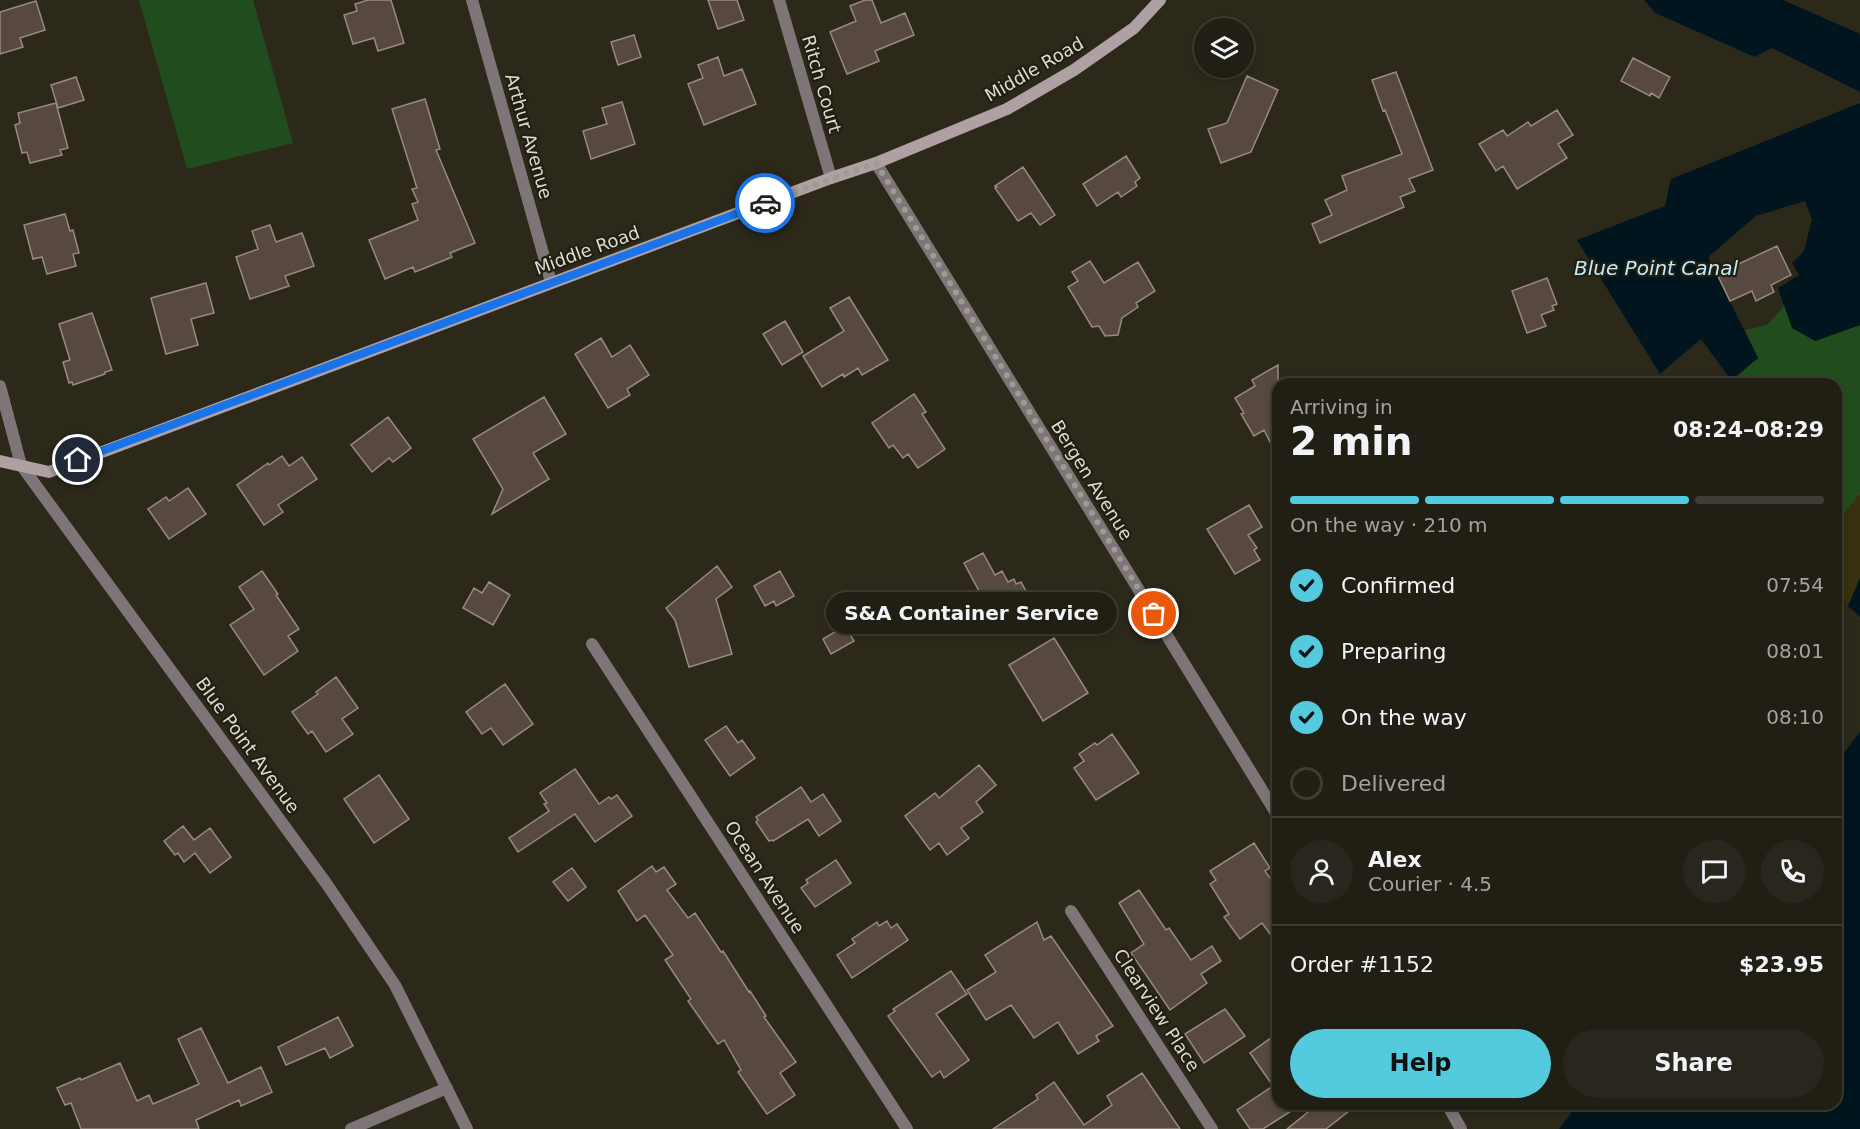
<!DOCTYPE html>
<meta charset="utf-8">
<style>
body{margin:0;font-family:"DejaVu Sans",sans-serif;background:#29271d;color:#f1f3f6;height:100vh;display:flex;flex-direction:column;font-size:22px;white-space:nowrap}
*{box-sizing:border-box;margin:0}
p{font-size:20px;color:#a2a2a0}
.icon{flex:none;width:33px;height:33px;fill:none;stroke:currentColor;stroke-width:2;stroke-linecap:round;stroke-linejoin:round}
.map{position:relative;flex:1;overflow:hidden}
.drawer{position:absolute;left:1272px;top:378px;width:570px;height:732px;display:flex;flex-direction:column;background:#211f14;border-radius:18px;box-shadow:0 3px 9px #0003,0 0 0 2px #3e3d34}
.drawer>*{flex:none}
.buttons{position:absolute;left:1194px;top:18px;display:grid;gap:12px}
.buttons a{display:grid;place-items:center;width:60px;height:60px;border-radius:50%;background:#211f14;box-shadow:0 3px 9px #0003,0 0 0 2px #3e3d34;font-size:30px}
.pin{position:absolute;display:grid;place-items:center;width:51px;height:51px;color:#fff;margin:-26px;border:3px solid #fff;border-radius:50%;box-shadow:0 2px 6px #0007}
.courier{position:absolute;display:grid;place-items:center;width:60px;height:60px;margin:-30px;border:4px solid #1a73e8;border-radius:50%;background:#fff;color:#222;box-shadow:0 2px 8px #0007}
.bubble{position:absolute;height:42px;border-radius:21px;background:#211f14;box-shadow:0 3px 9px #0003,0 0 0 2px #3e3d34;font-size:20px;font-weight:600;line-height:42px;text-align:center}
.overview em{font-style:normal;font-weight:600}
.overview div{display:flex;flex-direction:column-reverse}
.overview{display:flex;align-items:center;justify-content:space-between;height:102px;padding:0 18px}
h1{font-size:39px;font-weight:600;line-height:45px}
.bar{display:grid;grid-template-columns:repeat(4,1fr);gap:9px 6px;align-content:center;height:72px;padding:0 18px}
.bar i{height:8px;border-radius:4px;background:#3e3d34}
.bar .on{background:#54cade}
.bar p{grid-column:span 4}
.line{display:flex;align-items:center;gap:15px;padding:0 18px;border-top:2px solid #3e3d34}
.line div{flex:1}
.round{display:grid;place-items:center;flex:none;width:63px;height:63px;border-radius:32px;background:#29271d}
ol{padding:0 18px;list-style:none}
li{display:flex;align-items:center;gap:18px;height:66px}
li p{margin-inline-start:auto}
li .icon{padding:6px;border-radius:50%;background:#54cade;color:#111;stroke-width:4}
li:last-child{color:#a2a2a0}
li i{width:33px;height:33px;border:3px solid #3e3d34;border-radius:50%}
.primary-button{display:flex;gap:12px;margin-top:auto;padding:12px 18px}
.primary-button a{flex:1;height:69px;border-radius:36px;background:#54cade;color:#111;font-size:24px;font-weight:600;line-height:69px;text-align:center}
.primary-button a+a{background:#29271d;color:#f1f3f6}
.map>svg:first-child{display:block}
.green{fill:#214d1e}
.sand{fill:#38300f}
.water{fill:#00151d}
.building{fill:#574941;stroke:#99897f;stroke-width:1.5}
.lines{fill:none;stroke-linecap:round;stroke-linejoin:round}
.minor{stroke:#7d7577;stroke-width:12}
.tertiary{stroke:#7d7577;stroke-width:12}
.secondary{stroke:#aea0a3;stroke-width:12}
.done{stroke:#9e9c92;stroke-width:6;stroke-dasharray:0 10.8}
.route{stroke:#1a73e8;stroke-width:8}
.labels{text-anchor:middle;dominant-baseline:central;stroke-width:4.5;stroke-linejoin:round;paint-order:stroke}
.street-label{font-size:18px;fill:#dcdad2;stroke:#221f12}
.water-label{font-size:20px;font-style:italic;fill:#bfebfa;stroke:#221f12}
</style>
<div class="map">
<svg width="1860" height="1129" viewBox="0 0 1860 1129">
<rect width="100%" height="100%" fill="#2c291b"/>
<!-- green -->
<path class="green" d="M139,0H253L293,143L187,169Z
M1785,305L1815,341L1860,325V494L1836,523V384H1729L1758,358L1745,330L1767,325Z"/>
<!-- sand -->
<path class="sand" d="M1860,494V578L1848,606L1836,580V523Z"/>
<!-- water -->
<path class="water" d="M1644,0H1783L1860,34V92L1772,48L1755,57L1655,13Z
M1860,103V325L1815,341L1792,328L1778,288L1799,275L1792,263L1804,251L1812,219L1805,201L1756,216L1708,257L1758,358L1731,380L1701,339L1660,374L1577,240L1665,206L1671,179Z
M1860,578V617L1848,606Z
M1860,732V1129H1559L1578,1104H1836V763Z"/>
<!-- building -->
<path class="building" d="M368,0H391L404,43L378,51L374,38L353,44L344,15L357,11L355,4Z
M708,0H737L744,20L718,29Z
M865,0H872L881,23L905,13L914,35L875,51L879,61L847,74L830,32L856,21L850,6Z
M36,1L45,30L20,38L23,47L0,54V12Z
M634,35L641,57L618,65L611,42Z
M718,57L724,76L742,69L756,104L704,125L688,84L703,78L698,65Z
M1633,58L1670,77L1659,98L1651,93L1650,96L1621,81Z
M1396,72L1433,170L1409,179L1415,191L1400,197L1404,207L1320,243L1312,224L1332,215L1325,200L1347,190L1342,176L1402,154L1385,110L1383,111L1372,80Z
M1247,76L1278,90L1251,152L1221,163L1208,129L1227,123Z
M76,77L84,100L58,108L51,85Z
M425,99L440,149L436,150L475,243L450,253L452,257L415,272L413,267L385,279L369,240L418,220L412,204L418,202L412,189L417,188L392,109Z
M622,102L635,144L591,159L583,131L607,124L602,108Z
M56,103L68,148L60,150L62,155L30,163L27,152L22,153L15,125L20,123L18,113Z
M1557,110L1573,135L1558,144L1567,158L1517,189L1503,166L1496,171L1479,144L1503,130L1507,136L1528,122L1531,126Z
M1126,156L1140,178L1135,182L1137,186L1121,197L1118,192L1097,206L1083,184Z
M1023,167L1055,215L1040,225L1031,213L1018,221L995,188L997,187L995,186Z
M65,214L70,231L73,230L79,253L73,254L76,266L47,274L42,257L33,259L24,225Z
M270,225L276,242L302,233L314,266L285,276L289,286L250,299L236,257L258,249L252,231Z
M1777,246L1791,275L1771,285L1774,292L1756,301L1752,291L1730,301L1717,274Z
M1090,261L1104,283L1138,262L1155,291L1136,303L1138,307L1122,318L1118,335L1105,336L1099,326L1092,327L1068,287L1078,281L1072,272Z
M1547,278L1557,304L1552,306L1554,310L1541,315L1546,326L1527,333L1512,291Z
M206,283L214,313L191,319L198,345L166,354L151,298Z
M849,297L888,360L862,375L858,368L844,377L843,374L822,387L803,356L844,331L830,308Z
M92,313L112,370L105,372V374L73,385L72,382L69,383L63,362L70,360L59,324Z
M785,321L803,352L782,365L763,334Z
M601,338L612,357L630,345L649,375L627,389L630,395L608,408L575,354Z
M1278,365V458L1264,430L1254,436L1241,414L1244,413L1235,398L1255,386L1252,380Z
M914,394L926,412L922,414L945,449L918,468L908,454L903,458L893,445L889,448L872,423Z
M544,397L566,434L533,453L549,479L492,514L503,489L473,439Z
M388,417L411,448L393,462L389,458L372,472L351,445Z
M282,456L289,466L302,457L317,479L278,505L283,512L264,525L237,485L268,463L269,465Z
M188,488L206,514L169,539L148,509L166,497L169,501Z
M1249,505L1262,527L1248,535L1257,548L1254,550L1260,560L1235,574L1207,529Z
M983,553L995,575L1002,571L1008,582L1014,579L1016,584L1021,582L1036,610L1015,621L1011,612L980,626L977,621L966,628L957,612L964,608L960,601L979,591L964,563Z
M717,566L732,587L716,599L732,654L689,667L675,620L666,608Z
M262,571L278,594L276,595L299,629L288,636L298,651L264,675L230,625L254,609L239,587Z
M780,571L794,596L776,606L774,601L765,606L754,586Z
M489,582L510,595L493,625L463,608L474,588L482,593Z
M845,626L854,641L831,654L823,639Z
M1054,638L1088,693L1043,721L1009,665Z
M336,677L358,708L342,719L353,734L326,752L312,731L308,734L292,712L318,694L316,692Z
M505,684L533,724L503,745L491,728L482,734L466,712Z
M726,726L738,743L742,740L755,758L730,776L705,740Z
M1112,734L1139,773L1096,800L1074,768L1084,761L1079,754L1095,743L1097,745Z
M979,765L996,785L976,802L983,812L961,828L969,838L947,855L939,843L930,850L905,816L935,793L939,798Z
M575,769L599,804L609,797L611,799L617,795L632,816L595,842L575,814L518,852L509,838L549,811L544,804L547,803L540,793Z
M379,775L409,819L374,843L344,799Z
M801,787L811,802L823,794L841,821L819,836L808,819L773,841L772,840L769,841L756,822L758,820L756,817Z
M183,826L194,840L210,828L231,857L210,873L195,853L184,862L178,853L175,855L164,841Z
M1254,843L1270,868L1265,871L1278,889V945L1262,923L1240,939L1224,917L1229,914L1210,884L1216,880L1210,871Z
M836,860L851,883L815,907L801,888L808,883L806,880Z
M652,866L656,872L664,867L676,884L667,890L688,918L695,913L721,952L723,951L749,992L750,991L766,1016L764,1017L796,1062L780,1073L795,1095L767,1114L738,1072L741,1070L724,1040L718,1044L688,1001L691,999L665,960L673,955L645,915L637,921L618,891Z
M572,868L586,887L568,901L553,882Z
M1139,890L1166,930L1169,928L1191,960L1212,946L1221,961L1201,974L1207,983L1170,1010L1131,953L1144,944L1119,903Z
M887,921L891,928L897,924L908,940L852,978L837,955L855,943L852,939L877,922L879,926Z
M1037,922L1044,940L1051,936L1113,1026L1096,1036L1099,1041L1078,1054L1058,1022L1034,1038L1011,1005L986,1020L967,990L996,972L985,955Z
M951,971L967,994L936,1014L969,1060L944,1078L940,1071L932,1077L888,1016L895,1011L893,1009Z
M1225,1009L1245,1036L1204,1063L1185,1034Z
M338,1017L353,1046L330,1058L325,1048L286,1065L278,1047Z
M201,1028L228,1083L261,1067L272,1092L241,1106L239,1100L196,1120L199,1129H81L71,1103L65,1105L57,1088L80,1078L81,1080L120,1063L137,1101L149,1095L153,1104L199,1084L178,1039Z
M1278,1033V1104H1302L1263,1129H1250L1237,1110L1273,1086L1250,1053Z
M1142,1073L1180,1129H993L1038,1099L1036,1095L1054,1082L1084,1125L1112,1105L1107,1096Z
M1318,1104H1358L1326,1129H1287Z"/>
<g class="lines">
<!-- minor -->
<path class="minor" d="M472,0L551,282
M779,0L831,178
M876,163L1278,816
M592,644L907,1129
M1071,911L1212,1129
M1447,1104L1461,1129
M351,1129L447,1088"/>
<!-- tertiary -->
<path class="tertiary" d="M0,386L21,465L326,883L395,985L467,1129"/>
<!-- secondary -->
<path class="secondary" d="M0,461L49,472L831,178L876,163L1007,109L1074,70L1134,28L1160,0"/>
</g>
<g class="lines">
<!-- done -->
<path class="done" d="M765,203L876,163L1154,614"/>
<!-- route -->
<path class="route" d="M78,460L765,203"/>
</g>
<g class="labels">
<!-- street labels -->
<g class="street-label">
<text transform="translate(1034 69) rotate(-30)">Middle Road</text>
<text transform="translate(822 84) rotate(74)">Ritch Court</text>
<text transform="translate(529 136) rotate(74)">Arthur Avenue</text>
<text transform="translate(587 250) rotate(-20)">Middle Road</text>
<text transform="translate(1092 480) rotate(58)">Bergen Avenue</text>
<text transform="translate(248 745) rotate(54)">Blue Point Avenue</text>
<text transform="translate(765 877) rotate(57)">Ocean Avenue</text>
<text transform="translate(1157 1010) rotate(57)">Clearview Place</text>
</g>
<!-- water labels -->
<g class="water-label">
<text x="1656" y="268">Blue Point Canal</text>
</g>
</g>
</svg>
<div class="buttons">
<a><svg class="icon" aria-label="layers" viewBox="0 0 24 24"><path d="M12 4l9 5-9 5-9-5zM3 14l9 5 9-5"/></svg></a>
</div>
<div class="pin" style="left:1154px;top:614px;background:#ea580c"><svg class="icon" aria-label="bag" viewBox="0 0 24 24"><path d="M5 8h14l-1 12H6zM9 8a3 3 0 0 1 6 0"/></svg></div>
<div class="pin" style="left:78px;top:460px;background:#1f2937"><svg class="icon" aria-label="home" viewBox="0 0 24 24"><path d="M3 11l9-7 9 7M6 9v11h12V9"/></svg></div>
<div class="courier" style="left:765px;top:203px"><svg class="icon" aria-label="car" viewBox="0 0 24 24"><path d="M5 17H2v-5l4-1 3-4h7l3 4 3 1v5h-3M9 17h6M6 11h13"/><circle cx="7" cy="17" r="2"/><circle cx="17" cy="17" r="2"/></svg></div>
<div class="bubble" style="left:826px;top:592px;width:291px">S&amp;A Container Service</div>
<section class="drawer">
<div class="overview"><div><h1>2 min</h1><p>Arriving in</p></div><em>08:24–08:29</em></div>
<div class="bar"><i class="on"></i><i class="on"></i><i class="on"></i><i></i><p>On the way · 210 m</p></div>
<ol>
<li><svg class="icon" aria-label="check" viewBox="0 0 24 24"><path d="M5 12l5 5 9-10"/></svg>Confirmed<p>07:54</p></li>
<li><svg class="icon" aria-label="check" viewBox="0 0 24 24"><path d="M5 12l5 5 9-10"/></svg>Preparing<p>08:01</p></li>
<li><svg class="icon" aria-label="check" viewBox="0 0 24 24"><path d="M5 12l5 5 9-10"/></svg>On the way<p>08:10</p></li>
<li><i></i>Delivered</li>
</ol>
<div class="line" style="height:108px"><a class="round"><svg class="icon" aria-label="person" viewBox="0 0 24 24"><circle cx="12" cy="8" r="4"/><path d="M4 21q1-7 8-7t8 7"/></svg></a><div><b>Alex</b><p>Courier · 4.5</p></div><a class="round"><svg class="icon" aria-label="chat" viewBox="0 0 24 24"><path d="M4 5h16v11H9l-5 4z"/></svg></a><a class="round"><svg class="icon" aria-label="phone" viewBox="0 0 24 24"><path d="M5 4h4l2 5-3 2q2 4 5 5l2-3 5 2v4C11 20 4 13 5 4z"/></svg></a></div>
<div class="line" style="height:78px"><div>Order #1152</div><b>$23.95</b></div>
<div class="primary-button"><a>Help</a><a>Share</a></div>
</section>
</div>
